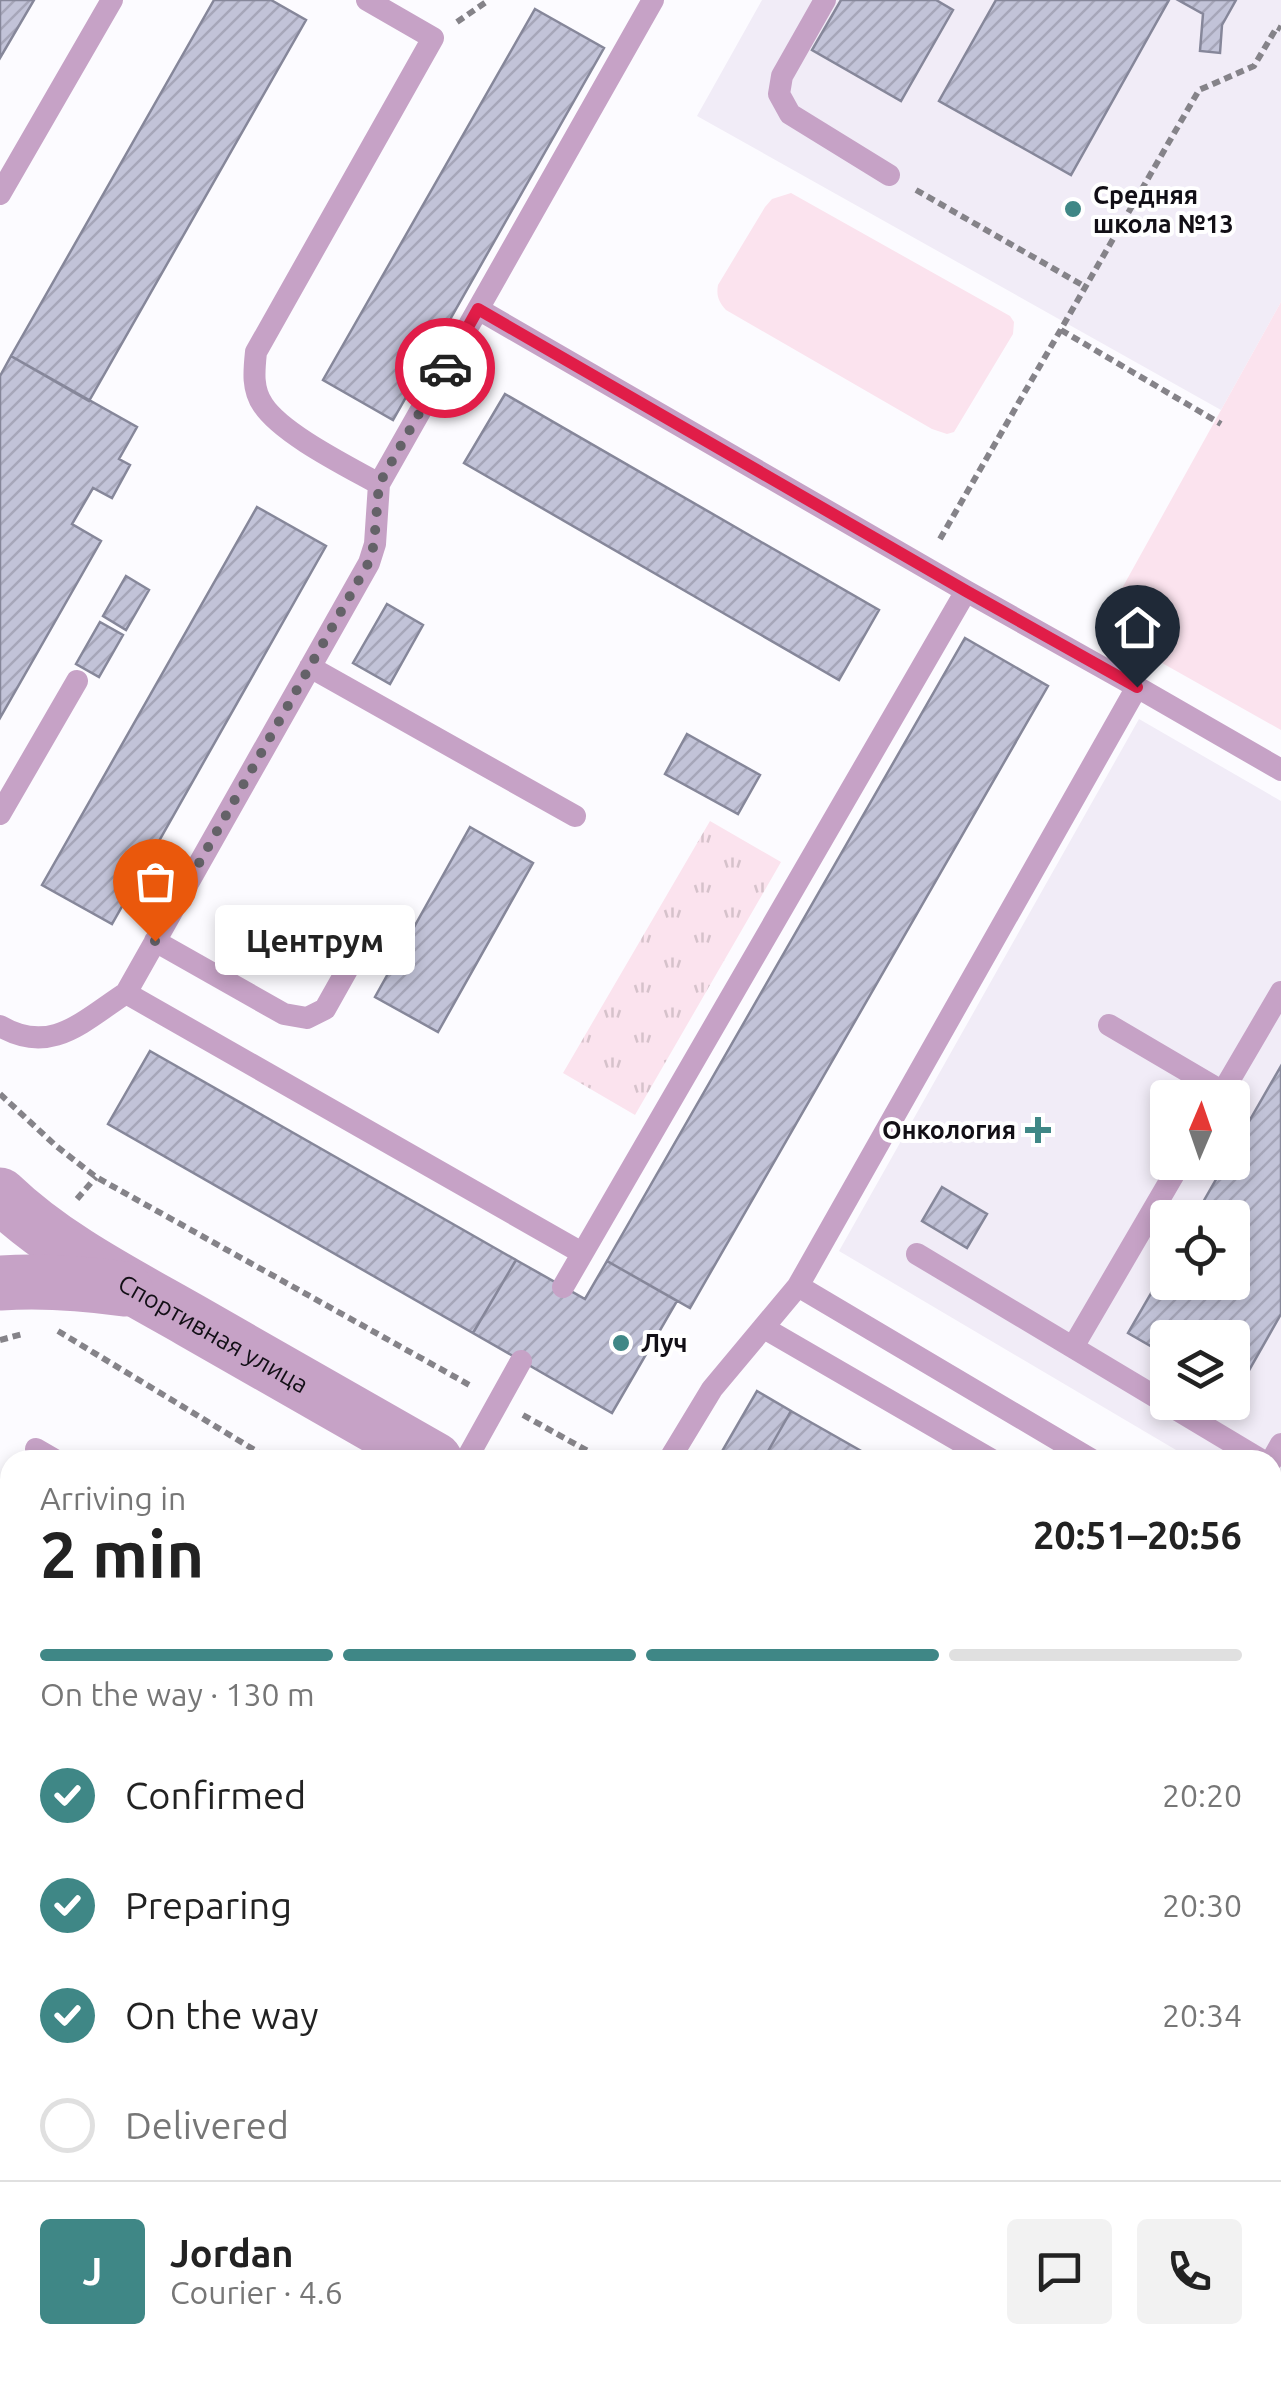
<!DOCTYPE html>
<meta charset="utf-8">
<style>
body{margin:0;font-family:Ubuntu,sans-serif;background:#f2f2f2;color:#222;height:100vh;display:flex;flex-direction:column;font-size:38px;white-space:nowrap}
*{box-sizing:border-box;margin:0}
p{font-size:32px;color:#767676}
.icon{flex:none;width:55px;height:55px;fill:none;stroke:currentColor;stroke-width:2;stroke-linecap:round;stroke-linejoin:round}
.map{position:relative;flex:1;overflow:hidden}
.panel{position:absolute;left:0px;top:1450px;width:1282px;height:932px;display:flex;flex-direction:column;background:#fff;border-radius:30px 30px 0 0;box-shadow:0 5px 15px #0003}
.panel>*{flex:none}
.needle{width:65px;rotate:2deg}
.buttons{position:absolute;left:1150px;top:1080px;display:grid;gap:20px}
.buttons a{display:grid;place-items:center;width:100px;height:100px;border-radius:10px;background:#fff;box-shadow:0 5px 15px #0003;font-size:50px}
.pin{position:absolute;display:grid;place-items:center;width:85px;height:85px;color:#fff;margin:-102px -42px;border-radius:50% 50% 50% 0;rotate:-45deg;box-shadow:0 0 10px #0007}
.pin .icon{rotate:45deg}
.courier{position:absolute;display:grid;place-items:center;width:100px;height:100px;margin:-50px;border:8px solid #e11d48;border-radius:50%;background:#fff;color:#222;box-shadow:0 2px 12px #0007}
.bubble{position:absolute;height:70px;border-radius:10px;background:#fff;box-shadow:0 5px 15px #0003;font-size:32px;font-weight:700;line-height:70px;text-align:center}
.summary em{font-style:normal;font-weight:700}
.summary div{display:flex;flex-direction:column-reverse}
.summary{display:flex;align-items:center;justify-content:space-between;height:170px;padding:0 40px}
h1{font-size:65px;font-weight:700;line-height:75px}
.bar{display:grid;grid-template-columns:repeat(4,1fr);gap:15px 10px;align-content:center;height:120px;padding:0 40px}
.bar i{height:12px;border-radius:8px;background:#e0e0e0}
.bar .active{background:#3f8786}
.bar p{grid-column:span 4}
.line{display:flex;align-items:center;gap:25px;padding:0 40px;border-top:2px solid #e0e0e0}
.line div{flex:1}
.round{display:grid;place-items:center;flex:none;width:105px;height:105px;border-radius:10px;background:#f2f2f2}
ol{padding:0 40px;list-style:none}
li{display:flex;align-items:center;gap:30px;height:110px}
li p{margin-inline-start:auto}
li .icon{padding:10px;border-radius:50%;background:#3f8786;color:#fff;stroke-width:4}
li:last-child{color:#767676}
li i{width:55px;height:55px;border:5px solid #e0e0e0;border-radius:50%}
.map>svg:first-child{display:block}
.built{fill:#f1ecf7;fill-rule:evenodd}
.grass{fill:#fbe3ee}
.park{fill:url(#park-tufts)}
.building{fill:url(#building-hatch);stroke:#86879a;stroke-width:2.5}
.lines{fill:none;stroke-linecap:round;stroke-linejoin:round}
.path{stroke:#858389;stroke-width:6;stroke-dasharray:8 5;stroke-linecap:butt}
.service{stroke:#c6a2c6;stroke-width:22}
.tertiary{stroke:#c6a2c6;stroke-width:55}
.done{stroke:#646268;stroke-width:10;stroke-dasharray:0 18}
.route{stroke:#e11d48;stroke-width:12}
.poi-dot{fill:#3f8786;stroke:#fff;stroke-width:4}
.labels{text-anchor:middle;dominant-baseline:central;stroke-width:8;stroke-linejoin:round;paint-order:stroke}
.poi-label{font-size:25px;font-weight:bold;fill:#120f16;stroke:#fff;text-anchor:start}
.street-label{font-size:25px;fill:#120f16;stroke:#fff}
</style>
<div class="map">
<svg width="1281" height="2382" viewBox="0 0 1281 2382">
<defs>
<pattern id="park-tufts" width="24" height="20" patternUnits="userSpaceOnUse" patternTransform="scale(2.5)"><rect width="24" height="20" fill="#fbe3ee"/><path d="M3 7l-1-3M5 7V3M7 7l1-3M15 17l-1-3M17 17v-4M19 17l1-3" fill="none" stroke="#d6c2cb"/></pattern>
<pattern id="building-hatch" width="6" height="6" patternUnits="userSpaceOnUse" patternTransform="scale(2.5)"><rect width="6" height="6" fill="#c2c3d8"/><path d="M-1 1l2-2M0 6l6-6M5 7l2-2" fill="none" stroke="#a6a6b9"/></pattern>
</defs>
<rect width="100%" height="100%" fill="#fcfbff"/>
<!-- built -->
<path class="built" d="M762,0H1281V302L1221,410L697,116Z
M1139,719L1281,801V1512L1273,1507L1272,1460H1193L839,1251ZM1168,1098H1232V1162H1168ZM1168,1218H1232V1282H1168ZM1168,1338H1232V1402H1168Z"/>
<!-- grass -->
<path class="grass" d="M791,193L1010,316L1014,322L1013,334L954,432L947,434L932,429L726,310C719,302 716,296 718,285L765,207L772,199Z
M1281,302V730L1100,628Z"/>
<!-- park -->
<path class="park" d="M710,821L781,862L635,1115L563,1073Z
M790,2373H899L898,2382H785Z"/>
<!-- building -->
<path class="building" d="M0,0H34L0,58Z
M214,0H271L306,20L89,401L11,356Z
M841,0H936L953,10L901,101L812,50Z
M996,0H1169L1071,175L939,101Z
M1178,0H1236L1222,25L1220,53L1200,51L1203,14Z
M535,9L604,48L393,420L323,380Z
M11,356L137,427L119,459L130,465L112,498L93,488L72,524L101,541L0,718V376Z
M505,394L879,610L839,680L464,463Z
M257,507L326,546L112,924L42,885Z
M126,576L149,590L126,630L103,616Z
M387,604L423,625L390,684L353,663Z
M100,622L123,635L99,677L76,664Z
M965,638L1048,686L690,1308L607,1261Z
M687,734L760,775L738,814L665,774Z
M470,827L533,863L438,1032L375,997Z
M150,1051L516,1260L473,1333L108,1124Z
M1281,1066V1314L1235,1395L1232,1393V1338H1168V1356L1128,1333L1168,1264V1282H1232V1218H1194L1226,1162H1232V1151Z
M942,1187L987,1214L967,1248L922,1221Z
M516,1260L585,1299L607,1261L677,1301L612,1413L473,1333Z
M757,1391L791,1411L763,1460H717Z
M791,1411L877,1460H763Z
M1281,1643V1776L1272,1771V1658Z
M10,1866V2092L0,2086V1884Z
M10,2315V2372H95L90,2382H0V2332Z
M1272,2316L1281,2321V2382H1207L1190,2372H1272Z
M390,2372H445L439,2382H395L387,2378Z"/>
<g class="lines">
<!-- path -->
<path class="path" d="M457,22L489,0
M916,190L1084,286
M1061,330L1221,424
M940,539L1199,90L1254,66L1277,27L1281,29
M0,1094L55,1145L96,1177L473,1387
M77,1199L96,1177
M58,1331L271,1460
M0,1340L23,1334
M523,1415L604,1460
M1272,1837L1281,1841
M1272,2036L1281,2041
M772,2382L777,2372"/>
<!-- service -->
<path class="service" d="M825,0L782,76L779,94L790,114L889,175
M0,194L112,0
M478,309L966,591L1137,687
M379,484L653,0
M310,667L575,816
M0,814L77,681
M155,941L284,1014L307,1018L325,1009L375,920
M126,993L582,1253
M1109,1025L1223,1092
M0,1026C51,1056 83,1021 126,993L369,563L375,544L379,484C347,466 282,434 263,405C252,389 254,371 256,352L433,38L367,0
M1219,1098L1281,992
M917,1254L1261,1460
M798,1286L1092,1460
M563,1287L966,591
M764,1328L992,1460
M1073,1347L1181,1162
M36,1449L55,1460
M466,1460L521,1361
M669,1460L712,1389L798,1286L1137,687L1281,770
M1272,1460L1281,1444
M1272,1583L1281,1568
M0,1715L10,1721
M0,1824L10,1806
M1272,2158L1281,2163
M1272,2287L1281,2292
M1148,2372L1165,2382
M142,2382L148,2372
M918,2382L924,2372"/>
<!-- tertiary -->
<g class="tertiary">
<path id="s1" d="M0,1195C54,1247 125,1283 190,1320C272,1367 354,1413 435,1460"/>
<path d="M0,1283C43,1280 82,1283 125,1289"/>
<path d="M1272,1937L1281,1942"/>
</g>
</g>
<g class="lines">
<!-- done -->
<path class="done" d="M155,941L369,562L374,544L379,484L445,368"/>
<!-- route -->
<path class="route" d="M445,368L478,309L966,591L1137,687"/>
</g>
<!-- markers -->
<g class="poi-dot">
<circle cx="1073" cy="209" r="10"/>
<path d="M1033 1115h10v10h10v10h-10v10h-10v-10h-10v-10h10z"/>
<circle cx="621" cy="1343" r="10"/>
</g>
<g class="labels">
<!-- poi labels -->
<g class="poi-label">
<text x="1093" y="195">Средняя<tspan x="1093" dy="29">школа №13</tspan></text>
<text x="1016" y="1130" text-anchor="end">Онкология</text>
<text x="641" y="1343">Луч</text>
</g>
<!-- street labels -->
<g class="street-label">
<text stroke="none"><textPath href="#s1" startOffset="255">Спортивная улица</textPath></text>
</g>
</g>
</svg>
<div class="buttons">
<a><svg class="needle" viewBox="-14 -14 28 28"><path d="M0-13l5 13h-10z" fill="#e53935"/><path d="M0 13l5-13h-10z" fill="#767676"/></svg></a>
<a><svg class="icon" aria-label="locate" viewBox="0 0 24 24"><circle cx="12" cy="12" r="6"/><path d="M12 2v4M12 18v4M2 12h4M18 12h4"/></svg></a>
<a><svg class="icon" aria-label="layers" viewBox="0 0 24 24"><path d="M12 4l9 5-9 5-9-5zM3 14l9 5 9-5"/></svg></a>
</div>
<div class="pin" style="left:155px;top:941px;background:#ea580c"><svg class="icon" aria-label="bag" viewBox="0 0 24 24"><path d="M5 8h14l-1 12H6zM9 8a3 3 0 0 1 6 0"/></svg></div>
<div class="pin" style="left:1137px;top:687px;background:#1f2937"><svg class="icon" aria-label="home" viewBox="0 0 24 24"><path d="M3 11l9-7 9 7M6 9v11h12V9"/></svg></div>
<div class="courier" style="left:445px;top:368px"><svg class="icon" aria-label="car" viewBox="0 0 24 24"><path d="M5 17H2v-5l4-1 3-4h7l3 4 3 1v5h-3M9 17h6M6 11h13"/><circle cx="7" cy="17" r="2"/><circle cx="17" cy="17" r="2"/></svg></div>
<div class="bubble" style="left:215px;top:905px;width:200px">Центрум</div>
<section class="panel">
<div class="summary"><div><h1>2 min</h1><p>Arriving in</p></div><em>20:51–20:56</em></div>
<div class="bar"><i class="active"></i><i class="active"></i><i class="active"></i><i></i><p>On the way · 130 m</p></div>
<ol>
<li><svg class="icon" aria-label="check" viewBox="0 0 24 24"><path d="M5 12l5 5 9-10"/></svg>Confirmed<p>20:20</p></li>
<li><svg class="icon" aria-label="check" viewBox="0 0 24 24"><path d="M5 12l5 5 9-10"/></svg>Preparing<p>20:30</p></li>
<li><svg class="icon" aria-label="check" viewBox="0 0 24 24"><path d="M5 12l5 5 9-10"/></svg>On the way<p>20:34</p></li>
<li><i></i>Delivered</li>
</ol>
<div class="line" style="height:180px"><b class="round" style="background:#3f8786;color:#fff">J</b><div><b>Jordan</b><p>Courier · 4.6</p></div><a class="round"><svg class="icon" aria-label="chat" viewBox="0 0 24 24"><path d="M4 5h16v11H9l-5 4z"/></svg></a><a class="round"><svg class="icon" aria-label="phone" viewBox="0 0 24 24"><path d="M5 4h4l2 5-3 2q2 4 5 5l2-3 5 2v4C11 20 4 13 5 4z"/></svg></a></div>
</section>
</div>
